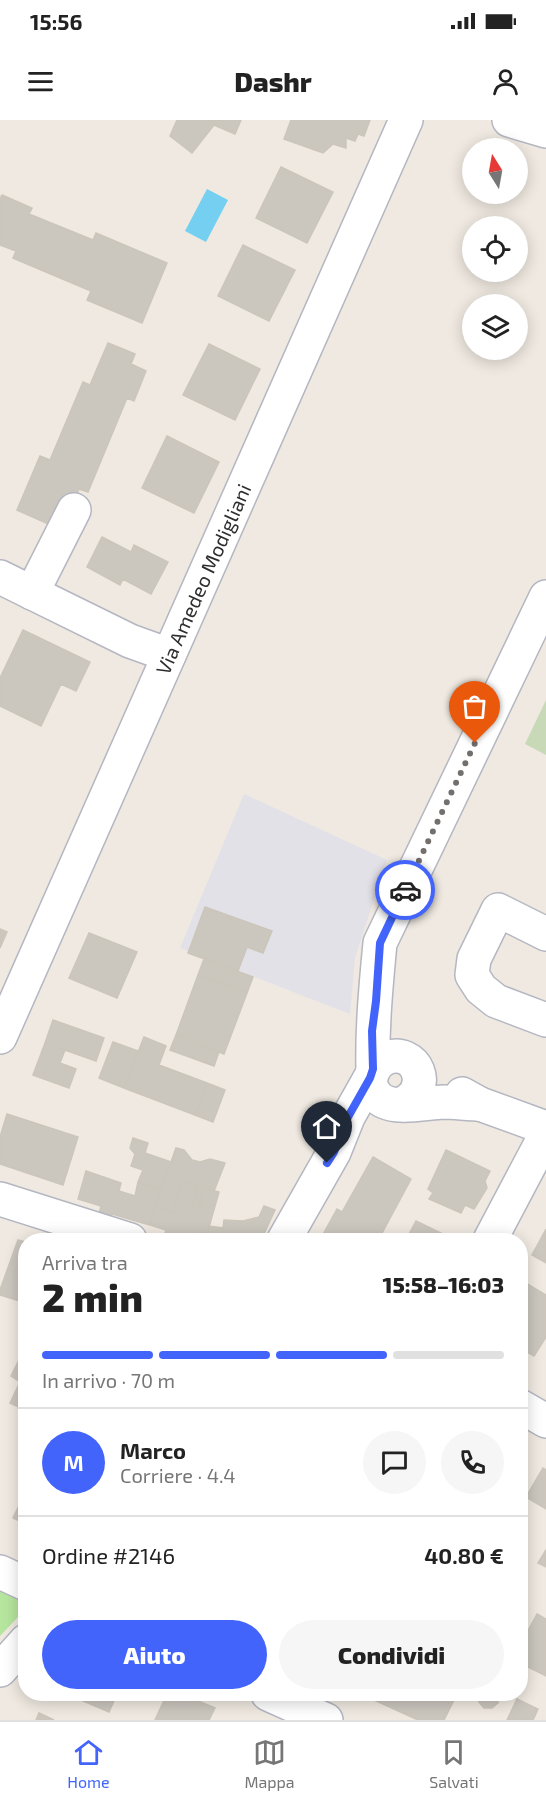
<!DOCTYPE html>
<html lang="it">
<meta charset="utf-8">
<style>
body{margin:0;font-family:"Exo 2",sans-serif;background:#f6f6f6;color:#222;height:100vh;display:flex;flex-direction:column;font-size:22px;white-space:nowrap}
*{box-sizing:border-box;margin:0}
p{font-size:20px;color:#767676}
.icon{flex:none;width:33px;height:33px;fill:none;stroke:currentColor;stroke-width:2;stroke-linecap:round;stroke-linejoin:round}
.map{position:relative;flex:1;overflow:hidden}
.drawer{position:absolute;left:18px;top:1113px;width:510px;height:468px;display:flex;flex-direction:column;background:#fff;border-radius:24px;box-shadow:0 3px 15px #0003}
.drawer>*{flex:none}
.needle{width:39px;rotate:349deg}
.fabs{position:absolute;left:462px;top:18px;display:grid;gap:12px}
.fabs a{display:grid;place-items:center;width:66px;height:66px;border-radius:50%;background:#fff;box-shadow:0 3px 15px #0003;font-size:30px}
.pin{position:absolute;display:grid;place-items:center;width:51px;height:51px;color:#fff;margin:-62px -26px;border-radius:50% 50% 50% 0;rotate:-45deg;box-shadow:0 0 6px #0007}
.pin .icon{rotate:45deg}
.courier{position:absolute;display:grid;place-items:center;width:60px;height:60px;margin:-30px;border:4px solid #4264fb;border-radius:50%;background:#fff;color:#222;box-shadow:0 2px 8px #0007}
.head em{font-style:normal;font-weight:800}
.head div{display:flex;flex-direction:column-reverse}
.head{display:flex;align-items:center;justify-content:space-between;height:102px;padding:0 24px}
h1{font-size:39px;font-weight:800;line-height:45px}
.bar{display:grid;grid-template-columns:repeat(4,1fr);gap:9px 6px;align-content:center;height:72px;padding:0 24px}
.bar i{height:8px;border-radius:4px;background:#e0e0e0}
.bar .current{background:#4264fb}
.bar p{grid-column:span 4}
.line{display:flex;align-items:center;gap:15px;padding:0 24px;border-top:2px solid #e0e0e0}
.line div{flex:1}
.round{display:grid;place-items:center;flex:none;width:63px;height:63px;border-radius:32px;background:#f6f6f6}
.action{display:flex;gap:12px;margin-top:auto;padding:12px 24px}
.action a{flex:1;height:69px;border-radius:36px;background:#4264fb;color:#fff;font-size:24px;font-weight:800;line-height:69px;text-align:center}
.action a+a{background:#f6f6f6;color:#222}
.status{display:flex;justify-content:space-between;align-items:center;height:42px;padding:0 30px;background:#fff;direction:ltr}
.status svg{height:16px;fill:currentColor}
header{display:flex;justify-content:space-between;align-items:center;height:78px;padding:0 24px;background:#fff;font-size:27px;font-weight:800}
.tab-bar{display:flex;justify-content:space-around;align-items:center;height:84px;border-top:2px solid #e0e0e0;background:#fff;font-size:16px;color:#767676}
.tab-bar a{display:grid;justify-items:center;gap:3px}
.tab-bar .current{color:#4264fb}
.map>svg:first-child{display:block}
.industrial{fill:#e3e1e8}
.green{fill:#b6e59e}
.cemetery{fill:#c8d9b8}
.water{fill:#75cff0}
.building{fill:#cbc7bf;stroke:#cbc5ba;stroke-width:1.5}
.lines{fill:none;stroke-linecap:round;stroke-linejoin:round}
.minor-casing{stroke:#b4b7c1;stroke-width:36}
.minor{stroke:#fff;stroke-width:33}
.done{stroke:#726f6d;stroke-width:6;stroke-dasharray:0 10.8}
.route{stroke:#4264fb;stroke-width:8}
.labels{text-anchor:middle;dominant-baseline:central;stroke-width:4.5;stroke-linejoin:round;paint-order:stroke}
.street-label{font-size:20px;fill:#2e2e2e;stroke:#fff}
</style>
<div class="status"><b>15:56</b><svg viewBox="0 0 49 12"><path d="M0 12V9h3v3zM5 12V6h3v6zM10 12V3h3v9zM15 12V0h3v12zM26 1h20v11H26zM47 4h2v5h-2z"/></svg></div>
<header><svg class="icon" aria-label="menu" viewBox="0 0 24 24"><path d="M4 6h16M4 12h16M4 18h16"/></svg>Dashr<svg class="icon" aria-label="person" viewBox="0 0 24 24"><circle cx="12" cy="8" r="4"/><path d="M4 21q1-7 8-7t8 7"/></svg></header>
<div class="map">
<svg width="546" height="1600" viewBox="0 0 546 1600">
<rect width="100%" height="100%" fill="#efe9e1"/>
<!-- industrial -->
<path class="industrial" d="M244,674L387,740L355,838L350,894L180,828Z"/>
<!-- green -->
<path class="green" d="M0,1466L22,1476L20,1495L0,1516Z"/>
<!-- cemetery -->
<path class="cemetery" d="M546,580V635L525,624Z"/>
<!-- water -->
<path class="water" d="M207,69L228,80L206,122L185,111Z"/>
<!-- building -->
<path class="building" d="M177,0H241L235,14L214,5L192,33L170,16Z
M291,0H370L364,16L358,14L355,21L346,18V28L333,24L323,33L284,19Z
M281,47L333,72L307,123L256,98Z
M2,75L32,88L29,94L93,120L96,113L167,143L142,203L87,180L91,171L13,138L16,131L0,125V79Z
M243,125L295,150L269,201L218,176Z
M108,223L135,234L131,244L146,251L134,281L127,278L88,372L79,369L62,410L17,390L40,336L50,340L83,262L90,265Z
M209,224L260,249L235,300L183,275Z
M167,316L219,342L194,393L142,368Z
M102,417L131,432L134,425L168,442L151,474L123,459L120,465L87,447Z
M23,510L90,542L76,571L61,564L41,606L0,586V558Z
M205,787L272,811L263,833L247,827L238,851L188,833Z
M0,809L7,812L0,828Z
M89,813L137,832L117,878L69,858Z
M204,839L253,857L247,873L198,855Z
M198,855L247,873L224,934L176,915Z
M53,900L104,918L96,941L45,923Z
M176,915L219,932L214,946L170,930Z
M144,917L166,926L159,945L207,963L195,995L124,968Z
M113,922L138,931L124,968L99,958Z
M45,923L65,930L60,943L76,949L69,968L33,955Z
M207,963L225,970L213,1002L195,995Z
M7,994L78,1017L63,1065L0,1044V1017Z
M133,1018L148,1023L145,1033L171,1042L161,1069L138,1062L143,1050L131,1046L135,1034L130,1028Z
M176,1028L184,1030L192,1040L200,1042L210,1039L225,1043L214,1071L204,1068L198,1092L191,1090L198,1066L182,1061L173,1093L155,1087Z
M446,1030L490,1051L485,1061L487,1068L474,1089L465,1085L461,1093L429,1079L433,1073L428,1069Z
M373,1037L411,1059L381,1115L376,1112L371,1120H326L321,1118L337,1089L342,1092Z
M86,1051L121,1063L119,1071L135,1076L138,1062L161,1069L150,1105L112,1094L109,1101L98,1097L101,1086L78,1079Z
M182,1061L198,1066L191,1090L198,1092L204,1068L219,1072L207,1114L199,1112L198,1119L204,1120H178L164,1117L166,1110L150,1105L155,1087L173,1093Z
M264,1086L275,1090L263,1116L258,1120H204L198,1119L199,1112L207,1114L209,1106L223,1108L224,1100L243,1101L259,1097Z
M416,1101L453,1119V1120H406Z
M546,1109V1143L532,1135Z
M18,1120L26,1122V1183L0,1175V1170Z
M524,1162L546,1175V1217L534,1236L520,1228V1167Z
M26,1226V1290L10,1283L20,1262L11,1256Z
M543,1348L546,1350V1389L526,1377Z
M26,1371V1404L13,1398Z
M546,1430V1447L538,1443Z
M537,1494L546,1499V1556L520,1543V1526Z
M67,1574H117L109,1592Z
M167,1574H181L215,1588L209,1600H155Z
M361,1574H457L444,1600H418Z
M479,1574H498V1583L492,1588H484L479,1582Z
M517,1579L538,1589L533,1600H507Z
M39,1593L54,1600H36Z"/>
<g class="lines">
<defs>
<g id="minor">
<path d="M509,0L546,11"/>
<path d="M0,457L130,521L169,535"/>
<path d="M32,473L74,390"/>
<path d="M546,814L498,790L474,839L472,855L481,869L496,881L546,900"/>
<path id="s1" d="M0,917L406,0"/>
<path d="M373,949C372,907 376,865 380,823L546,477"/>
<path d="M462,974L480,984L546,1008"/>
<path d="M402,984C435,968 416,927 386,938C379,941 374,947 372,954C370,961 370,966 374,972C385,993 422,983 443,982C455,982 468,984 480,984"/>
<path d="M0,1079L130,1120"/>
<path d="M284,1120L334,1032L348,997L370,958"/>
<path d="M490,1120L546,1014"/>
<path d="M520,1286L546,1301"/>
<path d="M0,1452L26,1464"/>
<path d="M0,1550L26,1521"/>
<path d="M268,1574L326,1600"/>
</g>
</defs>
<!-- minor casing -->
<use href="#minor" class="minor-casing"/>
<!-- minor -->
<use href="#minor" class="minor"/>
</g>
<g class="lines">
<!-- done -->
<path class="done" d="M405,770L475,623"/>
<!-- route -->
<path class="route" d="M327,1043L334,1032L348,997L370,958L373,949L372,911L376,881L380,823L405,770"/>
</g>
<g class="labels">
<!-- street labels -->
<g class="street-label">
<text stroke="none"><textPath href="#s1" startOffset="501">Via Amedeo Modigliani</textPath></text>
</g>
</g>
</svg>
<div class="fabs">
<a><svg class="needle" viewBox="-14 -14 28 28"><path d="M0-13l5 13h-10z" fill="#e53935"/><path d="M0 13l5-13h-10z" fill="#767676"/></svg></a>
<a><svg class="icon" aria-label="locate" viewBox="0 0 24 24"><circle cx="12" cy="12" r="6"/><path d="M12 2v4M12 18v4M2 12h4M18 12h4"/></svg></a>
<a><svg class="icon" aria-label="layers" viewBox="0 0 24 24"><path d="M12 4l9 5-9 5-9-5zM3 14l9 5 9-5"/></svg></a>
</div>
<div class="pin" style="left:475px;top:623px;background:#ea580c"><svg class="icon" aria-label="bag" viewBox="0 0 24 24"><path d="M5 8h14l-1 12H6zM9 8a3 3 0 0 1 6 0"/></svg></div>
<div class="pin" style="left:327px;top:1043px;background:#1f2937"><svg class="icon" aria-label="home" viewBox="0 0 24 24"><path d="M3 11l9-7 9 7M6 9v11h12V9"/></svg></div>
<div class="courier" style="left:405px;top:770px"><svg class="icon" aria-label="car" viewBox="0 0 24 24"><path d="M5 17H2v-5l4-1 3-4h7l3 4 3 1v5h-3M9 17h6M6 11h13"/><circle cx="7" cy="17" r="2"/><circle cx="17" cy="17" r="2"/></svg></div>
<section class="drawer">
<div class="head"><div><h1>2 min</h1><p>Arriva tra</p></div><em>15:58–16:03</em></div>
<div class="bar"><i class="current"></i><i class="current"></i><i class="current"></i><i></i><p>In arrivo · 70 m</p></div>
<div class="line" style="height:108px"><b class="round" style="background:#4264fb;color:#fff">M</b><div><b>Marco</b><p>Corriere · 4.4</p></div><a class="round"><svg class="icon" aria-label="chat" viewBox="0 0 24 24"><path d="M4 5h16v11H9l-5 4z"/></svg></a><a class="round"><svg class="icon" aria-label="phone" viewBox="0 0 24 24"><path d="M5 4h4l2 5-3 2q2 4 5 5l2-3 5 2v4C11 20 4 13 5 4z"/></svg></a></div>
<div class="line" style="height:78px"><div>Ordine #2146</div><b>40.80 €</b></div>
<div class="action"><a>Aiuto</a><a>Condividi</a></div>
</section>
</div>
<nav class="tab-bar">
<a class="current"><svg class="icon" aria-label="home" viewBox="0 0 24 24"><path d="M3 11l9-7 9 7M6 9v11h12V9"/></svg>Home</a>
<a><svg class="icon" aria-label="map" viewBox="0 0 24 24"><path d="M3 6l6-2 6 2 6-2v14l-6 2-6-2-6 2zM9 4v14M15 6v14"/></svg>Mappa</a>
<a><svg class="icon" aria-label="saved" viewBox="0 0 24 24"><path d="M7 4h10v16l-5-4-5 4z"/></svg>Salvati</a>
</nav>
